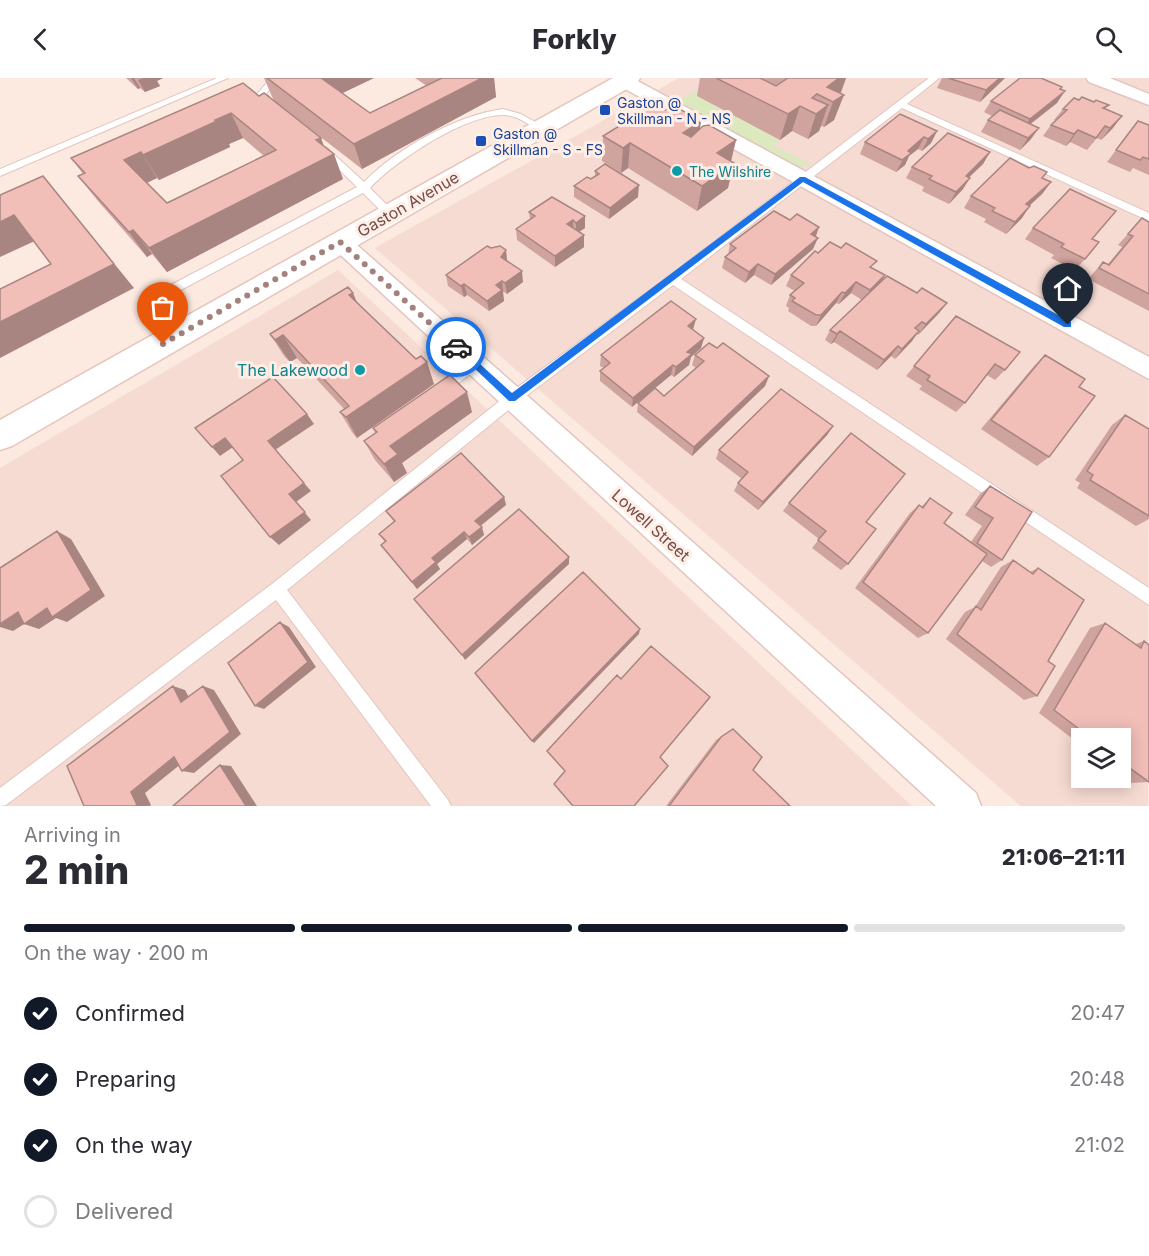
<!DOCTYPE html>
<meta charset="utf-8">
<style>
body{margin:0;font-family:Inter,sans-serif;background:#f7f7f7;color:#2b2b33;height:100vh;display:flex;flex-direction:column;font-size:22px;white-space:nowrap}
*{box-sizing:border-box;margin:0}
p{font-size:20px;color:#7c7c81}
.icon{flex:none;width:33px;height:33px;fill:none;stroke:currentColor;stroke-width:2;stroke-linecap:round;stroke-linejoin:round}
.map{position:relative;height:728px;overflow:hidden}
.side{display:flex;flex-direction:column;background:#fff;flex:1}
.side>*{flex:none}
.controls{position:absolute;left:1071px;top:650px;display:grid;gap:12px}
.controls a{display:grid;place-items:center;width:60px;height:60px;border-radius:0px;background:#fff;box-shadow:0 3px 15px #0003;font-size:30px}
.pin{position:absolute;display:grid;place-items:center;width:51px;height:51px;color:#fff;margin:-62px -26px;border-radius:50% 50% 50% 0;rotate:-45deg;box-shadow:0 0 6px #0007}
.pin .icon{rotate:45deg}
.courier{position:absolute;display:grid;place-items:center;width:60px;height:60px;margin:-30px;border:4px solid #1a73e8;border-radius:50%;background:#fff;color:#222;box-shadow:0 2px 8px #0007}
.headline em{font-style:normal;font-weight:800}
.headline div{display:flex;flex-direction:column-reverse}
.headline{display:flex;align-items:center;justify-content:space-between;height:102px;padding:0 24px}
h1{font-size:39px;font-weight:800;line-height:45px}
.bar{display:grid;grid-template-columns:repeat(4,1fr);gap:9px 6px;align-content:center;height:72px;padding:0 24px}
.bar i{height:8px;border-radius:4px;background:#e1e1e2}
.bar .selected{background:#111827}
.bar p{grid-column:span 4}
ol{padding:0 24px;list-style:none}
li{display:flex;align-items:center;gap:18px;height:66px}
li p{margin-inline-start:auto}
li .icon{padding:6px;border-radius:50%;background:#111827;color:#fff;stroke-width:4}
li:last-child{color:#7c7c81}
li i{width:33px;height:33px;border:3px solid #e1e1e2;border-radius:50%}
header{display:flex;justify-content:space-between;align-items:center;height:78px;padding:0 24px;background:#fff;font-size:27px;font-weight:800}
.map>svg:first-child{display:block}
.residential{fill:#f6dbd2;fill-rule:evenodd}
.green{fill:#dce9bf}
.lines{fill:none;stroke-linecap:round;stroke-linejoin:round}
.service-casing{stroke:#e2c5bf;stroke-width:2}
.minor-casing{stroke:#e2c5bf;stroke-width:3}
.secondary-casing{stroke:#e7c4bc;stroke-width:3}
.service{fill:#fff;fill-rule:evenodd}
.minor{fill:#fff;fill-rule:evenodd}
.secondary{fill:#fff;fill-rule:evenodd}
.wall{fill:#cfa39e;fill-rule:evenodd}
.shaded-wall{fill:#a98581}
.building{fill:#f1beb8;stroke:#a98581;stroke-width:1.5;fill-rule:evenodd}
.route{fill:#1a73e8}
.done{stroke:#a3827d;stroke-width:6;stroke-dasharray:0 10.8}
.transit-dot{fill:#1a4fb4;stroke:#ffeee6;stroke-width:2}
.culture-dot{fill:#0f9aa8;stroke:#ffeee6;stroke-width:2}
.labels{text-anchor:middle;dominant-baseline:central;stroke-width:6;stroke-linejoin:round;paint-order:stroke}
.far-transit-label{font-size:14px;fill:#164399;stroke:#ffeee6;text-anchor:start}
.far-culture-label{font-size:14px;fill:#0d838f;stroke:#ffeee6;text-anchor:start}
.street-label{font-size:16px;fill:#734b48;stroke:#ffeee6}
.culture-label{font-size:16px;fill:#0d838f;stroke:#ffeee6;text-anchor:end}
</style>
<header><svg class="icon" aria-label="back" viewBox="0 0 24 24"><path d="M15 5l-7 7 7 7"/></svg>Forkly<svg class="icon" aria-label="search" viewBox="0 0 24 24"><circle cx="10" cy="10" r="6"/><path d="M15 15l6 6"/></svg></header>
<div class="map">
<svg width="1149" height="728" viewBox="0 0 1149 728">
<rect width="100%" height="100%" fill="#fce9e0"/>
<!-- residential -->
<path class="residential" d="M679,0H1149L1148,728H1021L375,170ZM1082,660H1120V699H1082Z
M338,192L912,728H0V390Z"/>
<!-- green -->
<path class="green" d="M715,2L697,18L780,62L773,67L812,87L796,89L675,25Z"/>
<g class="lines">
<defs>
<path id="service" d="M217,0H228L0,98V91Z
M271,0H283L274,5L266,16L279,29L274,32L257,16Z
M929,0H939L907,26L1149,135V143L902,30L681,201L1149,510V527L673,207L517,325L287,512L448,722L451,728H431L276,522L6,727L0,728V710L272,506L507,317L669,198Z
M503,31L521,36L546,50L538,52C528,46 516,37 504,37C466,36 395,83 370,110L394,134V138H386L363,115L177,214L172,228L189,254L187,257H179C165,238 154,231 169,208L357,109L320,73V69H326L364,104C396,71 457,37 503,31Z
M475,281L479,283L481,286L479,289L445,316H435L434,312L435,308Z"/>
<path id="minor" d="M617,0H632L1149,279V301L618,7L615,3Z
M1086,0H1110L1149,16V27L1089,4Z
M340,156L348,159L976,715L981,728H936L332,169L329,164L332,159Z"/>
<path id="secondary" d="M613,0H640L637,5L12,368L0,372V342Z"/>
</defs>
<!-- service casing -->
<use href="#service" class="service-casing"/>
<!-- minor casing -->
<use href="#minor" class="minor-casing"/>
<!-- secondary casing -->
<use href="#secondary" class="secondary-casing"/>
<!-- service -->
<use href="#service" class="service"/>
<!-- minor -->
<use href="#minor" class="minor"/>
<!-- secondary -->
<use href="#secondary" class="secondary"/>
</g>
<!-- wall -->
<path class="wall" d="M126,0H163L157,3L160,8L145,14L140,10L138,11Z
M264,0H374L342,15L370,35L427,8L415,0H494L496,19L362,91L274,23Z
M700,0H846L841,15L834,42L824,49L821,48L819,53L808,61L792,53L780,62L697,18Z
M942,0H1005L980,24L937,10Z
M243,5L324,69L343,101L167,194L152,176L147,179L98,123L78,98L83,96L71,80ZM243,60L264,78L167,125L147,105L157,100L159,102L230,69L229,66Z
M1062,9L1057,25L1031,46V61L1020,72L981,54L988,42L992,38L984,34L991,23Z
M1079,22L1109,27L1105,31L1113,50L1101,62L1097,60L1087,72L1070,64L1066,68L1043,58L1051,47L1056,43L1054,42L1063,31Z
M665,32L701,43L700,51L736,62L731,83L728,110L697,133L628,90L621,95L602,83L603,58Z
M1138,43L1149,47V97L1133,90L1130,94L1107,84Z
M937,53L931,65L922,73L918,71L909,78L905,87L896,94L860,76L865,64Z
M990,74L983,86L969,99L963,111L949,126L922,113L924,109L906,100L912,89Z
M595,93L638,119L609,141L574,119V108L595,98Z
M1043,100L1051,104L1042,116L1029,128L1022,140L1006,156L984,144L986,141L964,130L971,118Z
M529,134L585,138V150L579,154L584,157V169L555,189L517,162L516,151L530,142Z
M1142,140L1149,144V233L1088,201L1103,184L1108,186L1122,169L1118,167Z
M1033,150L1092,161L1085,181L1075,192L1051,180L1054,177L1025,161Z
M815,159L813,171L771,207L754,197L745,205L722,190L725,179L728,177L730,166Z
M491,170L506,172L507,183L523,204L507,216L504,214H502L504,223L489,233L467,217L464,219L448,208L446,197Z
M818,175L873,190L881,204L947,225L939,235L918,257L917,256L912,263L895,281L891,278L877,292L834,264L831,266L825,262L830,252L862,222L851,215L839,226L836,225L816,248H811L788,233L789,230L786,228L790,217L795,213L786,208L791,197Z
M358,226L434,306L357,360L352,354L340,334L344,331L297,280L290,284L284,278L270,256Z
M956,238L1005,292L995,302L987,297L965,325L956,334L919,311L922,308L906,298Z
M693,252L704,260L701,270L691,279L689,287L674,299L671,297L632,329L600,303V293L604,290L600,288L601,277Z
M717,270L769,298L765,308L692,378L637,334L638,325L664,318L696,290L692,287L695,277Z
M1045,277L1079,309L1049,379L1037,388L981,351L1034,288Z
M472,334L402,385L407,395L394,404L375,382L364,363L375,355L373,350Z
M1125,337L1149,351V441L1136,448L1077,410L1080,405L1075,402L1112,347Z
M833,348L827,357L758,432L734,413L738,405L742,401L716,381L719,372Z
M990,408L1002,482L991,489L982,483L928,555L918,560L855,510L910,435L919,427L921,429L930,420L944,445L971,464L982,448L965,437L980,416Z
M504,419L506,427L480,448L484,457L472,467L467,461L437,486L440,491L417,511L381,467L385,464L379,456L394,444L386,433Z
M789,425L866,444L848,486L841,492L812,470L819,461L783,433Z
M1013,482L1030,494L1038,490L1048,583L1037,618L1024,622L946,561L965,534L975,529L1001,489Z
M1105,545L1136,566L1144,563L1149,704L1130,705L1120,698V660H1082V668L1039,635L1090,550Z
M733,651L753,692L790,728H666L716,662Z"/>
<!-- shaded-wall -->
<path class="shaded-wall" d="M131,0H134L140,10L138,11Z
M143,0H163L157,3L160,8L145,14L138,2Z
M318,0H374L326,23Z
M482,0H494L496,19L362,91L354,66Z
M839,0H846L839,19L827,9Z
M1000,0H1005L980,24L986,12Z
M1065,13L1057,25L1022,52L1030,41Z
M844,17L834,42L824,49L833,24Z
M828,27L819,53L808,61L816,36Z
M800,28L792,53L780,62L788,36Z
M231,35L243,60L229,66L230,69L159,102L143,77Z
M1122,38L1113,50L1101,62L1110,50Z
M701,43L697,68L683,55Z
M1039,50L1031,61L1020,72L1028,60Z
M1078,52L1070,64L1066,68L1074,56Z
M937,53L931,65L922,73L928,61Z
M924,59L918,71L909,78L905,87L896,94L908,73Z
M321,60L328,79L334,76L343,101L167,194L149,170Z
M736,62L730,87L717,75Z
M630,65L628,90L621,95L623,70Z
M141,74L157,100L142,107L124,82Z
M990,74L983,86L959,109L966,98Z
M734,85L728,110L697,133L702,108Z
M43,98L134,210L0,280V244L114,186Z
M970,100L963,111L949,126L956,114Z
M1051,104L1042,116L1018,138L1026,126Z
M639,107L638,119L609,141L610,130Z
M1030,128L1022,140L1006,156L1015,144Z
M14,137L37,162L0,179V144Z
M585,138V150L576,156V145Z
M573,142V154L567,146Z
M819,149L815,161L811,156Z
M133,152L152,176L147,179L129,154Z
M584,157V169L555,189V178Z
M818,160L813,171L771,207L775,196Z
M506,172L507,183L501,179Z
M758,186L754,197L745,205L749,194Z
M522,193L523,204L507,216L505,205Z
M885,197L878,208L864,223L870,212Z
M502,203L504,223L489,233L487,223L496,207Z
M856,204L851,215L839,226L845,215Z
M464,206L467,217L464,219L461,208Z
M842,214L836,225L816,248L821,237Z
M353,215L363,238L349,217Z
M947,225L939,235L918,257L926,246Z
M696,241L693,252L688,248Z
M840,253L834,264L831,266L837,256Z
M919,253L912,263L895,281L902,271Z
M283,257L297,280L290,284L275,262Z
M704,260L701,270L691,279L689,287L674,299L676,289L687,274Z
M898,268L891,278L877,292L884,282Z
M427,284L434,306L357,360L346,339Z
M673,287L671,297L632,329L633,320Z
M769,298L765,308L692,378L694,369Z
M467,314L472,334L402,385L407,395L394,404L384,386L390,368Z
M307,336L314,346L275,372L268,363Z
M833,348L827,357L758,432L763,424Z
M225,360L233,369L220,378L212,369Z
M304,405L311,413L296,424L311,442L279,467L270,459L289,416Z
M504,419L506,427L478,450L475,443Z
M482,449L484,457L472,467L469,459Z
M57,453L71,461L105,518L67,544L56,540L39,551L24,546L13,553L0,549V546L18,534Z
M464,454L467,461L437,486L440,491L417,511L412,504L432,480Z
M569,479V486L465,582L462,577Z
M280,544L289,549L316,589L264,631L255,628Z
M640,551L639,556L534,665L532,663Z
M173,608L185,612L193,627L181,624Z
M203,608L214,612L241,656L194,695L182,693Z
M174,679L187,681L145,715L151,727L150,728H135L131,714Z
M220,687L231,688L257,728H246Z"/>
<!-- building -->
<path class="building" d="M267,0H321L370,35L442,0H482L354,66Z
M716,0H760L776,8L788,0H839L827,9L844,17L833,24L817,16L812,20L828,27L816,36L800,28L788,36Z
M948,0H1000L986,12Z
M1020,0H1041L1062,9L1060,11L1065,13L1030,41L991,23Z
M243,5L259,18L264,15L321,60L316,62L334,76L149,170L133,152L129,154L78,98L85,95L71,80ZM231,35L276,72L167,125L124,82L141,74L143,77L217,43L215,42Z
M1082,19L1094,24L1096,22L1109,27L1103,30L1122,38L1110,50L1105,48L1096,60L1078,52L1074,56L1051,47L1067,32L1063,31L1074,20L1079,22Z
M655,26L665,32L673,27L701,43L683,55L691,59L703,48L709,47L736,62L717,75L734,85L702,108L630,65L623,70L603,58Z
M1000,32L1039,50L1028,60L988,42Z
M900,36L937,53L928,61L924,59L908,73L911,75L902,82L865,64Z
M1138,43L1149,47V81L1143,79L1140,82L1116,72Z
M948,55L990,74L966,98L970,100L956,114L929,101L932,98L912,89Z
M1010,80L1029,90L1034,88L1047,94L1042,100L1051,104L1026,126L1030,128L1015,144L992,133L995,130L971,118Z
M605,86L639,107L610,130L574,108L587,99L591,101L599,96L595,93Z
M43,98L114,186L0,244V211L51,186L14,137L0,144V117Z
M1070,111L1116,133L1092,161L1099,164L1085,181L1061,169L1064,166L1033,150Z
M552,119L585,138L576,145L573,142L567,146L584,157L555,178L516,151L535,138L529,134Z
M774,133L790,142L797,136L819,149L811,156L818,160L775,196L758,186L749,194L725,179L736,170L730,166Z
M1142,140L1149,144V216L1099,190L1103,184L1109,187L1133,158L1128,156Z
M830,164L841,170L846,165L877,183L870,189L885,197L870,212L856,204L845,215L842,214L821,237H816L792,223L795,220L790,217L804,205L791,197L815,173L818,175Z
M487,168L491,170L500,168L506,172L501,179L522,193L505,205L502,203L496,207L502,212L487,223L464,206L461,208L446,197Z
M887,198L917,215L922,210L947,225L926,246L922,244L915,250L919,253L902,271L898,268L884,282L840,253L837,256L830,252Z
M348,209L353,215L349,217L416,281L421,278L427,284L346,339L340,334L349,328L283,257L275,262L270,256Z
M671,223L696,241L688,248L704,260L687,274L692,276L676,289L673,287L633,320L600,293L610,285L601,277Z
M956,238L1020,274L1005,292L995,286L965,325L927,302L930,298L914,288Z
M709,265L717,270L723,265L769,298L694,369L638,325L655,310L664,318L704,283L695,277Z
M1045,277L1085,301L1079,309L1095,318L1049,379L991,342Z
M450,297L467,314L390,368L398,376L384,386L364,363L377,354L373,350Z
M273,299L307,336L268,363L304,405L289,416L305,434L270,459L221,398L243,382L225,360L212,369L195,350Z
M781,311L833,348L763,424L738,405L748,394L719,372Z
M1125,337L1149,351V438L1090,402L1093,397L1087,393Z
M851,355L905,396L866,444L876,451L848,486L818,462L826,453L789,425Z
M461,375L504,419L475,443L482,449L469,459L464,454L432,480L436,484L412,504L381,467L386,463L379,456L395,443L386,433Z
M990,408L1032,434L1002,482L977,465L993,440L975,429Z
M930,420L952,435L944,445L987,476L928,555L863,504L919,427L923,430Z
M519,431L569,479L462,577L414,521Z
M57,453L91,512L52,539L47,530L24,546L18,534L0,546V490Z
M1013,482L1033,496L1038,490L1084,522L1048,583L1055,588L1037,618L957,556L976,528L981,532Z
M583,494L640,551L532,663L475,595Z
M280,544L308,584L255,628L228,585Z
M1105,545L1141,570L1144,563L1149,567V704L1120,683V660H1091L1054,632Z
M651,568L710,619L660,679L668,688L634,728H573L554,706L565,693L547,673L617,597L621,601Z
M173,608L181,624L203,608L230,654L182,693L174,679L131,714L137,727L135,728H84L67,688Z
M733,651L762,679L753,692L790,728H669L721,659Z
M220,687L246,728H173Z"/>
<!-- route -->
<path class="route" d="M800,99H805L1071,244V249H1064L803,104L515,323H509L452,269L453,267H459L512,315Z"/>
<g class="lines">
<!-- done -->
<path class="done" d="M163,266L340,164L456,269"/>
</g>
<!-- markers -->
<g class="transit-dot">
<rect x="599" y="26" width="12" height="12" rx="3"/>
<rect x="475" y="57" width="12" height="12" rx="3"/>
</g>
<g class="culture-dot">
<circle cx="677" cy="93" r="6"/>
<circle cx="360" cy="292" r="6"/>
</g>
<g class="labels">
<!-- far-transit labels -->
<g class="far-transit-label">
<text x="617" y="24">Gaston @<tspan x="617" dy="16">Skillman - N - NS</tspan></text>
<text x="493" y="55">Gaston @<tspan x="493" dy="16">Skillman - S - FS</tspan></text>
</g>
<!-- far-culture labels -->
<g class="far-culture-label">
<text x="689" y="93">The Wilshire</text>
</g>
<!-- street labels -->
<g class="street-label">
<text transform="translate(408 126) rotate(-30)">Gaston Avenue</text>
<text transform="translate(651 447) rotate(42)">Lowell Street</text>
</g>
<!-- culture labels -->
<g class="culture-label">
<text x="348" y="292">The Lakewood</text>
</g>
</g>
</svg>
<div class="controls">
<a><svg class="icon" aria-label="layers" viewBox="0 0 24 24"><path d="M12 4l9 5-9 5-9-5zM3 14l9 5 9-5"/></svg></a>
</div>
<div class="pin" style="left:163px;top:266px;background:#ea580c"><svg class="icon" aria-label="bag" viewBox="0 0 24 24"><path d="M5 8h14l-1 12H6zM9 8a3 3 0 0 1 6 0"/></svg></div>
<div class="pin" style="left:1068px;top:247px;background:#1f2937"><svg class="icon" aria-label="home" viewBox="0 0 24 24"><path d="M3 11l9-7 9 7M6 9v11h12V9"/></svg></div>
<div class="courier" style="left:456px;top:269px"><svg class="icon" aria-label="car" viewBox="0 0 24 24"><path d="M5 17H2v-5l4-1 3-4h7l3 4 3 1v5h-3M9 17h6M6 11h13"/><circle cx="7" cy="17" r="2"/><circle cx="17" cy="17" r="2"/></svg></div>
</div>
<section class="side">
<div class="headline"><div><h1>2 min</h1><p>Arriving in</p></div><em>21:06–21:11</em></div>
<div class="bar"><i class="selected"></i><i class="selected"></i><i class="selected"></i><i></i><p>On the way · 200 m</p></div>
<ol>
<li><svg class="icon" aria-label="check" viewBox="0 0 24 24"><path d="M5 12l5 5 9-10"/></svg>Confirmed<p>20:47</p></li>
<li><svg class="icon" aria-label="check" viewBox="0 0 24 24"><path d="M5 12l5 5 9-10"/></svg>Preparing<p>20:48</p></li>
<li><svg class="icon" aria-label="check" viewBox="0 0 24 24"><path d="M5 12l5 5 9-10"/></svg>On the way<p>21:02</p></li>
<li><i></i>Delivered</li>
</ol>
</section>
